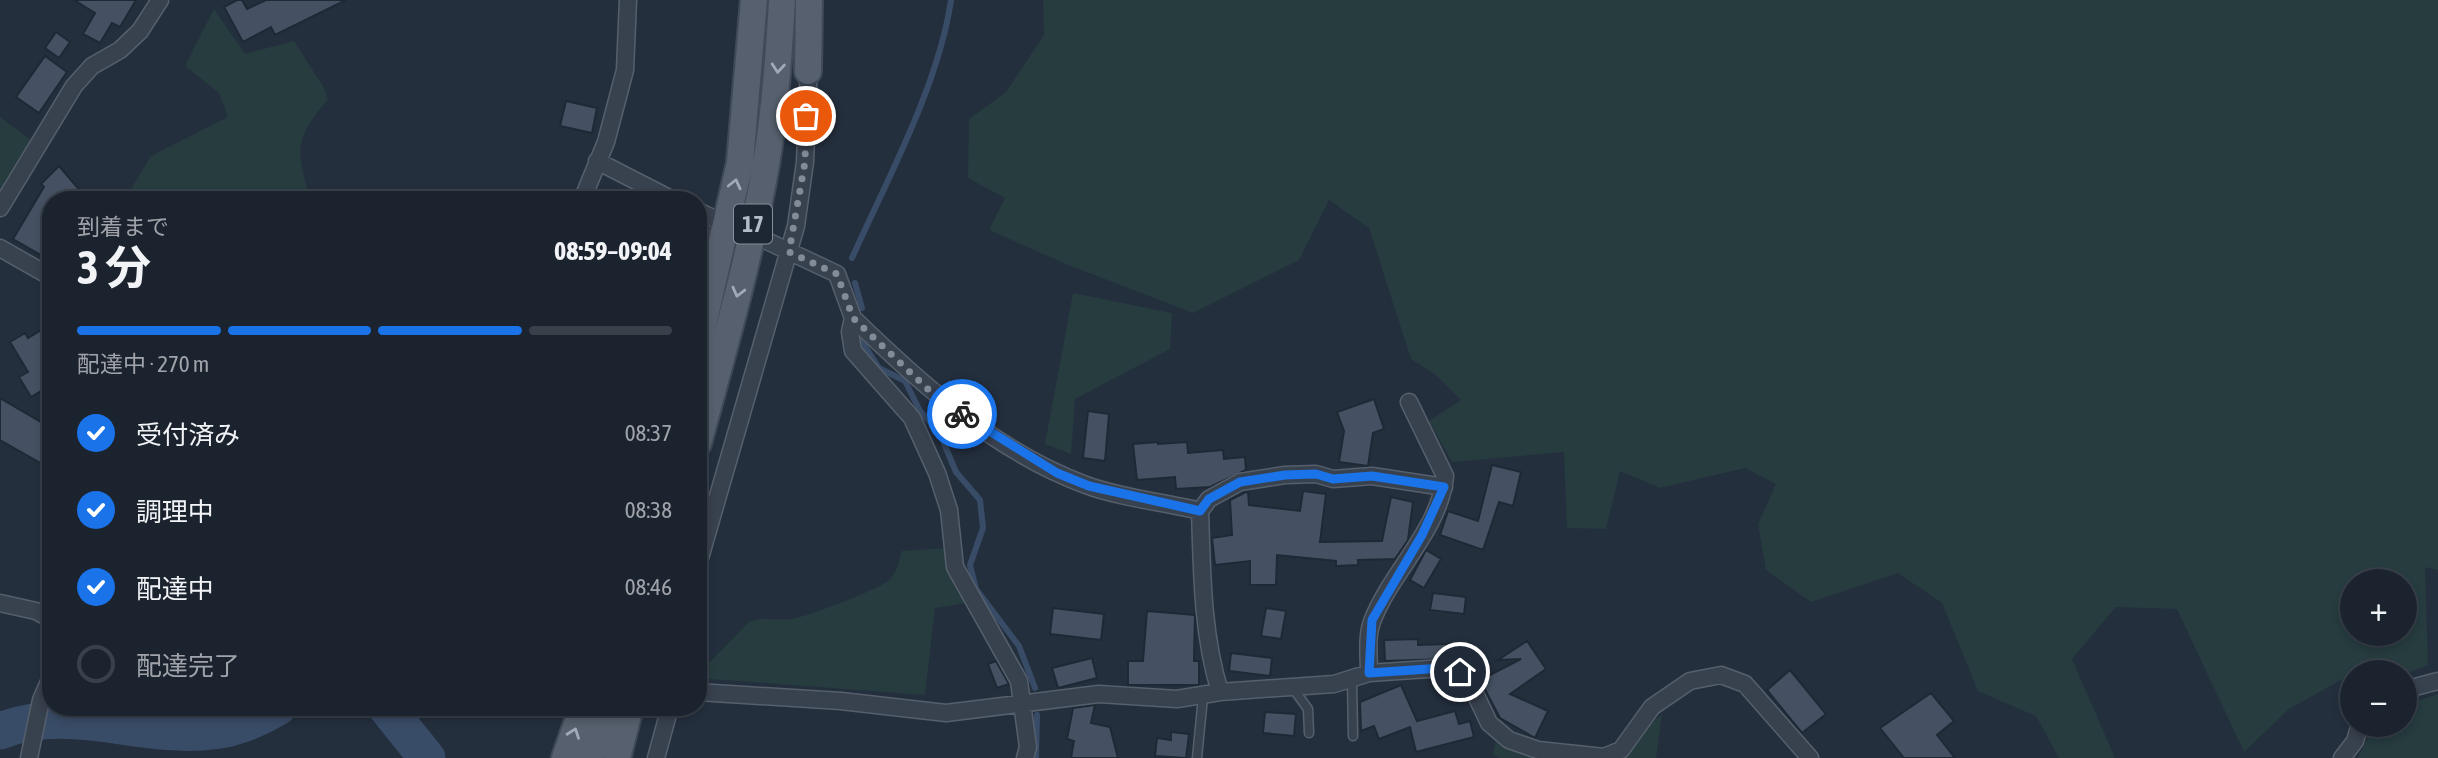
<!DOCTYPE html>
<html lang="ja">
<meta charset="utf-8">
<style>
body{margin:0;font-family:"Asap Condensed","Noto Sans JP",sans-serif;background:#282f3a;color:#f1f3f6;height:100vh;display:flex;flex-direction:column;font-size:26px;white-space:nowrap}
*{box-sizing:border-box;margin:0}
p{font-size:23px;color:#a0a4aa}
.icon{flex:none;width:38px;height:38px;fill:none;stroke:currentColor;stroke-width:2;stroke-linecap:round;stroke-linejoin:round}
.map{position:relative;flex:1;overflow:hidden}
.panel{position:absolute;left:42px;top:191px;width:665px;height:525px;display:flex;flex-direction:column;background:#1b232e;border-radius:28px;box-shadow:0 4px 10px #0003,0 0 0 2px #39404a}
.panel>*{flex:none}
.buttons{position:absolute;left:2340px;top:569px;display:grid;gap:14px}
.buttons a{display:grid;place-items:center;width:77px;height:77px;border-radius:50%;background:#1b232e;box-shadow:0 4px 10px #0003,0 0 0 2px #39404a;font-size:35px}
.pin{position:absolute;display:grid;place-items:center;width:60px;height:60px;color:#fff;margin:-30px;border:4px solid #fff;border-radius:50%;box-shadow:0 2px 7px #0007}
.courier{position:absolute;display:grid;place-items:center;width:70px;height:70px;margin:-35px;border:5px solid #1a73e8;border-radius:50%;background:#fff;color:#222;box-shadow:0 2px 9px #0007}
.summary em{font-style:normal;font-weight:700}
.summary div{display:flex;flex-direction:column-reverse}
.summary{display:flex;align-items:center;justify-content:space-between;height:119px;padding:0 35px}
h1{font-size:46px;font-weight:700;line-height:52px}
.bar{display:grid;grid-template-columns:repeat(4,1fr);gap:10px 7px;align-content:center;height:84px;padding:0 35px}
.bar i{height:9px;border-radius:5px;background:#39404a}
.bar .active{background:#1a73e8}
.bar p{grid-column:span 4}
ol{padding:0 35px;list-style:none}
li{display:flex;align-items:center;gap:21px;height:77px}
li p{margin-inline-start:auto}
li .icon{padding:7px;border-radius:50%;background:#1a73e8;color:#fff;stroke-width:4}
li:last-child{color:#a0a4aa}
li i{width:38px;height:38px;border:4px solid #39404a;border-radius:50%}
.map>svg:first-child{display:block}
.green{fill:#263c3f;fill-rule:evenodd}
.lines{fill:none;stroke-linecap:round;stroke-linejoin:round}
.stream{stroke:#394c67;stroke-width:6}
.river{stroke:#394c67;stroke-width:37}
.building{fill:#455162;stroke:#1f2835;stroke-width:2}
.lane-casing{stroke:#565f6c;stroke-width:11}
.street-casing{stroke:#565f6c;stroke-width:19}
.primary-casing{stroke:#414a57;stroke-width:30}
.lane{stroke:#38414e;stroke-width:8}
.street{stroke:#38414e;stroke-width:16}
.primary{stroke:#56606e;stroke-width:26}
.oneway{stroke:#a1aab7}
.done{stroke:#828b98;stroke-width:7;stroke-dasharray:0 12.6}
.route{stroke:#1a73e8;stroke-width:9}
.labels{text-anchor:middle;dominant-baseline:central;stroke-width:6;stroke-linejoin:round;paint-order:stroke}
.shield{fill:#1d2633;stroke:#878f9c;stroke-width:2}
.shield-label{font-size:23px;font-weight:bold;fill:#b4bcc9}
</style>
<div class="map">
<svg width="2438" height="758" viewBox="0 0 2438 758">
<rect width="100%" height="100%" fill="#242f3e"/>
<!-- green -->
<path class="green" d="M1043,0H2438V570L2425,567L2428,665L2405,674L2352,672V689L2341,680L2289,709L2244,752L2177,609L2116,607L2072,659L2115,758H2059L2036,716L1978,691L1942,603L1898,573L1811,602L1766,570L1758,524L1776,484L1745,468L1660,488L1620,471L1606,529L1567,528L1564,452L1452,462L1429,421L1461,400L1436,375L1411,359L1369,228L1329,200L1299,260L1193,313L1066,264L989,230L1005,198L968,178L969,119L1006,92L1044,35ZM2352,581H2404V634H2352Z
M214,9L245,54L294,41L324,88L328,99C294,140 296,149 310,199H125L151,156L228,117L219,93L185,66Z
M0,117L31,140L0,191Z
M1073,293L1172,313L1170,349L1075,399L1071,454L1045,444Z
M947,548L966,603L935,608L925,695L698,678V674L749,622C763,616 778,621 792,619C806,617 880,589 889,580C897,572 899,561 902,551Z
M2438,694V758H2358L2374,725L2404,724L2405,705Z
M1662,714L1656,758H1612Z
M1496,739L1547,758H1500L1493,755Z"/>
<g class="lines">
<!-- stream -->
<path class="stream" d="M852,258C887,180 939,84 951,0
M855,283L862,308
M861,340L879,368L905,381L920,411L940,434L956,472L980,500L983,528L970,565L976,589L1019,646L1035,688
M1036,758L1037,715"/>
<!-- river -->
<path class="river" d="M386,707L427,758
M0,731C71,703 141,740 213,731C237,728 258,719 278,707"/>
</g>
<!-- building -->
<path class="building" d="M74,0H136L120,27L112,23L100,43L83,34L95,13Z
M237,0H242L247,9L266,0H346L275,35L271,27L243,42L224,7Z
M56,32L70,42L59,58L45,48Z
M45,56L67,72L39,113L16,97Z
M566,101L597,108L592,133L560,126Z
M59,166L88,200H51V261L13,239L44,187L41,184Z
M51,324V385L31,397L19,377L28,372L10,342L25,333L28,338Z
M0,398L51,428V469L0,440Z
M1374,399L1384,429L1373,433L1368,466L1339,462L1344,431L1337,412Z
M1088,411L1109,414L1105,461L1083,458Z
M1158,442V444L1187,442L1188,453L1223,450L1224,459L1245,457L1246,470L1210,487L1176,489L1175,477L1137,480L1133,444Z
M1492,465L1521,472L1513,506L1499,502L1483,550L1440,535L1448,511L1478,521Z
M1248,491L1249,505L1300,511L1303,491L1326,494L1320,542L1382,541L1391,497L1413,502L1408,540L1395,559L1358,560V565L1336,566V561L1277,555L1276,585H1250V561L1215,565L1212,538L1232,535L1230,500Z
M1426,550L1441,559L1424,588L1410,580Z
M1433,593L1466,597L1464,614L1430,610Z
M1053,608L1104,614L1101,640L1050,634Z
M1266,608L1286,611L1281,639L1261,636Z
M1147,611L1195,615L1194,661H1199V685H1128V661H1143Z
M1418,639V645L1449,644L1450,659L1385,661L1384,640Z
M1527,641L1546,669L1510,694L1548,711L1535,738L1500,718L1480,680L1521,659L1498,660Z
M1231,653L1272,658L1270,676L1229,671Z
M1092,658L1097,678L1058,688L1052,668Z
M996,661L1009,684L997,688L988,664Z
M1790,670L1826,714L1802,733L1767,690Z
M1401,685L1417,721L1455,711L1459,724L1470,721L1474,737L1416,752L1410,727L1379,739L1374,726L1361,731L1360,702Z
M1931,693L1954,721L1937,735L1955,758H1904L1880,728Z
M1095,705L1091,723L1110,727L1118,758H1071L1074,741L1067,739L1073,708Z
M1265,712L1296,714L1294,736L1263,733Z
M1171,732L1189,734L1186,758L1155,756L1157,738L1171,740Z"/>
<g class="lines">
<defs>
<path id="lane" d="M1352,681L1353,736
M1292,687L1308,709L1309,733
M1197,758L1203,697"/>
<path id="street" d="M597,161L673,200
M582,200L606,142L625,70L628,0
M0,208L74,86L92,66L120,50L140,31L160,0
M698,211L715,219
M769,242L837,274L853,318L850,332L853,351L912,418L937,473L949,510L955,567L1019,681L1028,747L1025,758
M0,248L51,277
M853,318C921,384 996,452 1086,485C1121,498 1163,502 1200,511
M698,565L796,226L805,162L809,64
M0,603L36,611L51,619
M1369,673C1369,656 1366,635 1373,619C1392,571 1440,529 1445,476L1409,402
M2404,690L2438,681
M698,692L841,701L946,713L1099,694L1177,699L1220,692L1334,684L1369,673L1443,668L1459,672L1471,685L1489,723L1509,740L1538,750L1604,757L1621,750L1652,707L1690,681L1721,675L1745,684L1810,758
M1220,692C1202,634 1202,571 1200,511L1209,499L1240,482L1285,475L1316,474L1333,479L1372,476L1444,487
M29,758L41,700L51,677
M656,758L670,707
M2342,758L2355,741L2360,724"/>
<path id="primary" d="M808,71L809,0
M698,346L740,163L754,0
M698,443C723,351 750,258 766,164C775,110 779,55 782,0
M565,758L583,707
M590,758L604,707
M617,758L630,707"/>
</defs>
<!-- lane casing -->
<use href="#lane" class="lane-casing"/>
<!-- street casing -->
<use href="#street" class="street-casing"/>
<!-- primary casing -->
<use href="#primary" class="primary-casing"/>
<!-- lane -->
<use href="#lane" class="lane"/>
<!-- street -->
<use href="#street" class="street"/>
<!-- primary -->
<use href="#primary" class="primary"/>
</g>
<!-- one-way arrows -->
<defs><path id="oneway-chevron" d="M-2-3.5L2.5 0L-2 3.5" fill="none" stroke-width="1.6" stroke-linecap="round" stroke-linejoin="round" transform="scale(1.75)"/></defs>
<g class="oneway">
<use href="#oneway-chevron" transform="translate(778 68) rotate(95)"/>
<use href="#oneway-chevron" transform="translate(735 184) rotate(-77)"/>
<use href="#oneway-chevron" transform="translate(738 292) rotate(104)"/>
<use href="#oneway-chevron" transform="translate(574 733) rotate(-70)"/>
</g>
<g class="lines">
<!-- done -->
<path class="done" d="M806,116L805,162L789,252L837,274L853,318L933,394L962,414"/>
<!-- route -->
<path class="route" d="M962,414L1057,473L1089,486L1200,511L1209,499L1240,482L1285,475L1316,474L1333,479L1372,476L1444,487L1422,535L1372,620L1369,673L1443,668L1460,672"/>
</g>
<g class="labels">
<!-- shield labels -->
<rect class="shield" x="734" y="204.5" width="38" height="39" rx="5"/>
<g class="shield-label">
<text x="753" y="224">17</text>
</g>
</g>
</svg>
<div class="buttons">
<a>+</a>
<a>−</a>
</div>
<div class="pin" style="left:806px;top:116px;background:#ea580c"><svg class="icon" aria-label="bag" viewBox="0 0 24 24"><path d="M5 8h14l-1 12H6zM9 8a3 3 0 0 1 6 0"/></svg></div>
<div class="pin" style="left:1460px;top:672px;background:#1f2937"><svg class="icon" aria-label="home" viewBox="0 0 24 24"><path d="M3 11l9-7 9 7M6 9v11h12V9"/></svg></div>
<div class="courier" style="left:962px;top:414px"><svg class="icon" aria-label="bike" viewBox="0 0 24 24"><circle cx="6" cy="16" r="4"/><circle cx="18" cy="16" r="4"/><path d="M6 16l4-8h5l3 8M10 8l3 8H6M13 5h3"/></svg></div>
<section class="panel">
<div class="summary"><div><h1>3 分</h1><p>到着まで</p></div><em>08:59–09:04</em></div>
<div class="bar"><i class="active"></i><i class="active"></i><i class="active"></i><i></i><p>配達中 · 270 m</p></div>
<ol>
<li><svg class="icon" aria-label="check" viewBox="0 0 24 24"><path d="M5 12l5 5 9-10"/></svg>受付済み<p>08:37</p></li>
<li><svg class="icon" aria-label="check" viewBox="0 0 24 24"><path d="M5 12l5 5 9-10"/></svg>調理中<p>08:38</p></li>
<li><svg class="icon" aria-label="check" viewBox="0 0 24 24"><path d="M5 12l5 5 9-10"/></svg>配達中<p>08:46</p></li>
<li><i></i>配達完了</li>
</ol>
</section>
</div>
